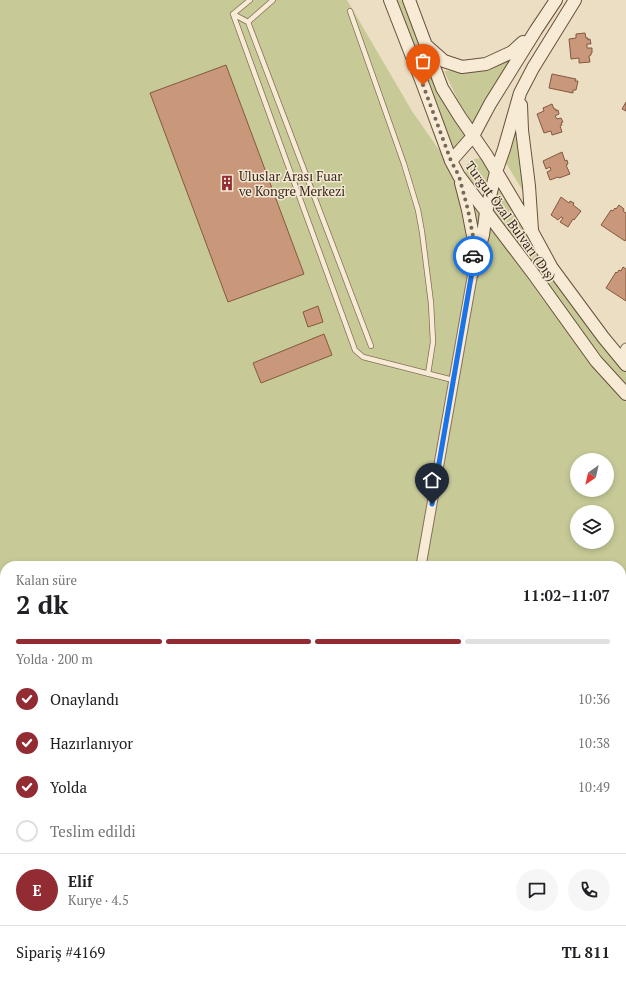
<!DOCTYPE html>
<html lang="tr">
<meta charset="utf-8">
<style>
body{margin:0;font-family:"PT Serif",serif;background:#f6f6f6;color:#202124;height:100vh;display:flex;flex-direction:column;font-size:15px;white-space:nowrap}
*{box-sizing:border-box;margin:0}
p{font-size:13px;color:#757577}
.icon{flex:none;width:22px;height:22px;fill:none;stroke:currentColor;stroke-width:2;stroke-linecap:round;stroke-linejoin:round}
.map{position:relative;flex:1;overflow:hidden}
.panel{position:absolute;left:0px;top:561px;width:626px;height:424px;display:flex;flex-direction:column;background:#fff;border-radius:16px 16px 0 0;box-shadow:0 2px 6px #0003}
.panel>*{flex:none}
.needle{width:26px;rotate:214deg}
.tools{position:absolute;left:570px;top:453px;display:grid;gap:8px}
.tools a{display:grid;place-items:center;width:44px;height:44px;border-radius:50%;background:#fff;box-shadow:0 2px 6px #0003;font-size:20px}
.pin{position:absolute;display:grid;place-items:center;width:34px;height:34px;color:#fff;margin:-41px -17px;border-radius:50% 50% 50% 0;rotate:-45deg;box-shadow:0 0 4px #0007}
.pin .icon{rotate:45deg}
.courier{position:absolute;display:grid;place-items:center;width:40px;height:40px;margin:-20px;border:3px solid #1a73e8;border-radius:50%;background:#fff;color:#222;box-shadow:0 1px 5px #0007}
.overview em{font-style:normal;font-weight:600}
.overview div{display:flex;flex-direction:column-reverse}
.overview{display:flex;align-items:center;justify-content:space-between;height:68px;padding:0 16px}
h1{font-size:26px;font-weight:600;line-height:30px}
.bar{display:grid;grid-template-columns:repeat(4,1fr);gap:6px 4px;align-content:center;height:48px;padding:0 16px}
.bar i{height:5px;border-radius:3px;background:#e0e0e0}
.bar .current{background:#922c32}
.bar p{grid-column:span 4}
.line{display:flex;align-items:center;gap:10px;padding:0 16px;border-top:1px solid #e0e0e0}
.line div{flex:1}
.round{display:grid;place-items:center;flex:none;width:42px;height:42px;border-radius:21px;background:#f6f6f6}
ol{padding:0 16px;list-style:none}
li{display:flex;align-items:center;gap:12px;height:44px}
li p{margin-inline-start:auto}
li .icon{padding:4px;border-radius:50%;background:#922c32;color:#fff;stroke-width:4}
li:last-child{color:#757577}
li i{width:22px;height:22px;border:2px solid #e0e0e0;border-radius:50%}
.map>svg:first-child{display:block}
.green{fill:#c7ca97;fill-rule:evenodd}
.building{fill:#c9977a;stroke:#845841}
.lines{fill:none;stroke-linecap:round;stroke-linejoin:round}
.lane-casing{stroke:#866f5a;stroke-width:6}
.street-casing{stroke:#866f5a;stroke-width:11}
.secondary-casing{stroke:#67503d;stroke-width:14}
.lane{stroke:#f7ebd5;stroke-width:4.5}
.street{stroke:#f7ebd5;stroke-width:9}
.secondary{stroke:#f7ebd5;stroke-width:12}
.done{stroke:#766857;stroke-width:4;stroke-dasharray:0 7.2}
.route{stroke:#1a73e8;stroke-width:5}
.labels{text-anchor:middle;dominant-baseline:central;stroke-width:3;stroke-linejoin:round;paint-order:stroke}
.poi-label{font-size:13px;fill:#36281e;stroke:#f4e8d2;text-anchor:start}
.street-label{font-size:13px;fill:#36281e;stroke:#f4e8d2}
</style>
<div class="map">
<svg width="626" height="985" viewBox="0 0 626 985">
<rect width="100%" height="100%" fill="#ecdec2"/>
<!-- green -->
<path class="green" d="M0,0H347L412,111L544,301L606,362L579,328L491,209L501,187L536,254L602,344L626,372V985H0ZM577,460H607V490H577ZM577,512H607V542H577ZM5,566H621V980H5Z
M397,0H403L436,89L467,139L453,149Z
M514,56L474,126L458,100L444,71L488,68Z
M518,118L527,198L506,163Z
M479,158L484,159L492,169C491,173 490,178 488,181C487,183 484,184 483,184C464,190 457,161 479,158Z"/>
<!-- building -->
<path class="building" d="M585,33L586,38H588V40L590,39L591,44H587V48H592V53H591V55L589,56L590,62L579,63V58L571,59L569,39L576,38V34Z
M226,65L304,274L228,302L150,93Z
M552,74L576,79L575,81H578L576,90H573V93L549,88Z
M626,102V111L622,109Z
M552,104L554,109H556V111L558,110L559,114L555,116L557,119L561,118L563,122L561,123L562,125L560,126L562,132L552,135L551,131L544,133L537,114L544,111L543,108Z
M562,152L565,161L567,160L568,164L566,165L570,174L559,178L558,177L550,180L547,172L551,170L550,167L546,169L543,161Z
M561,197L569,203L570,201L574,203L573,205L581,211L574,220L573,219L568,227L560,222L563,218L561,217L558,220L551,215Z
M619,205L624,209L623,211L626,213V239L625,241L601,225L611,210L613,211L615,208L616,209Z
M623,267L626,269V301L606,288L616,272L617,273L619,270L621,271Z
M318,306L323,322L308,327L303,312Z
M324,334L332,355L261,383L253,363Z"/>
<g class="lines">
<defs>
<path id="lane" d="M350,11L404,164L418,210L422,232L431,303L433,342L428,374
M233,14L355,350L363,357L453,380
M233,14L248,22L371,346
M233,14L250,0
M248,22L273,0
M367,980L374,985
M302,985L306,980"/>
<path id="street" d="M620,358L626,348
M421,566L473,272
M0,951H5
M381,980L387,985
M271,985L274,980"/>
<path id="secondary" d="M390,0L423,85L451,161L459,176L532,272L596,361L626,394
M409,0L442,88L460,117L487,156L533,233L552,268L603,337L626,365
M427,46L444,61L462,67L486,64L512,52L523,42
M521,105L522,130L529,186L532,230
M451,161L473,136L490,104L536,30L556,0
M461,183L468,210L473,236V272L483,235L486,212L496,172L504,149L520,93L533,68L575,0"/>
</defs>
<!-- lane casing -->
<use href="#lane" class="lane-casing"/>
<!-- street casing -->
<use href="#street" class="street-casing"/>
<!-- secondary casing -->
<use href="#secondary" class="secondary-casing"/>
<!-- lane -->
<use href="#lane" class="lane"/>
<!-- street -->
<use href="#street" class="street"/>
<!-- secondary -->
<use href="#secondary" class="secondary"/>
</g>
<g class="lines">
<!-- done -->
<path class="done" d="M423,85L451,161L459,176L468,210L473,236V256"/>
<!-- route -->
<path class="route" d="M432,504L472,272L473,256"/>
</g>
<!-- icons -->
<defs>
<symbol id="building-bare" viewBox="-9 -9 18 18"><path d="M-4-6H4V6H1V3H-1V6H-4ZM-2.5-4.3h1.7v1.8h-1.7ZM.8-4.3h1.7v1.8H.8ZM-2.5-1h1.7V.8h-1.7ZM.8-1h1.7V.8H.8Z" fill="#922c32" stroke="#f4e8d2" stroke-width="2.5" paint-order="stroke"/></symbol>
</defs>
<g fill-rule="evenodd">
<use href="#building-bare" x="216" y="172" width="22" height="22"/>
</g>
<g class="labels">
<!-- poi labels -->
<g class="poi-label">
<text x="239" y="176">Uluslar Arası Fuar<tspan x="239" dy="15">ve Kongre Merkezi</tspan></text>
</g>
<!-- street labels -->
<g class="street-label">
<text transform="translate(511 221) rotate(54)">Turgut Özal Bulvarı (Dış)</text>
</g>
</g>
</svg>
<div class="tools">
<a><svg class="needle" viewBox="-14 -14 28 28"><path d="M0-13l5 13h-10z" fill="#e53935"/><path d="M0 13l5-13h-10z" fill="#757577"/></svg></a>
<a><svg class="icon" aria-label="layers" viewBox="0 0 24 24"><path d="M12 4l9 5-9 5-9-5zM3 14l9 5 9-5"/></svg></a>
</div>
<div class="pin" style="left:423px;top:85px;background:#ea580c"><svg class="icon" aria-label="bag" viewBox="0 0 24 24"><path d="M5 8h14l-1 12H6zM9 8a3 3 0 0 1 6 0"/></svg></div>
<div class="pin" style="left:432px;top:504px;background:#1f2937"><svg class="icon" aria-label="home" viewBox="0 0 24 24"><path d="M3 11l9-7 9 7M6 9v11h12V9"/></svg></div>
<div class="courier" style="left:473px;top:256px"><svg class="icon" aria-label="car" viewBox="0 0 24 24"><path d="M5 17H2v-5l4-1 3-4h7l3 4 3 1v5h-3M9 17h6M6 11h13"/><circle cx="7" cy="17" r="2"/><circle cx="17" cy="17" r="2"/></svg></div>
<section class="panel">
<div class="overview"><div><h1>2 dk</h1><p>Kalan süre</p></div><em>11:02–11:07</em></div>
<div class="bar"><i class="current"></i><i class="current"></i><i class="current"></i><i></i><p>Yolda · 200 m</p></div>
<ol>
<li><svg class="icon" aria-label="check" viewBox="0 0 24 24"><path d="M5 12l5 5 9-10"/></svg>Onaylandı<p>10:36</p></li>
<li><svg class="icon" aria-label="check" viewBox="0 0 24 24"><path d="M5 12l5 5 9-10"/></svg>Hazırlanıyor<p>10:38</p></li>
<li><svg class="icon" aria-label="check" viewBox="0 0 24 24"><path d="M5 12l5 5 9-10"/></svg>Yolda<p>10:49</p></li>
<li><i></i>Teslim edildi</li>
</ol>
<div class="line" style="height:72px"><b class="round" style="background:#922c32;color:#fff">E</b><div><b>Elif</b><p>Kurye · 4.5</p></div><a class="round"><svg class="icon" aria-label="chat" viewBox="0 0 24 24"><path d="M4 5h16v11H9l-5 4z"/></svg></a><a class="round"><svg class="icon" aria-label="phone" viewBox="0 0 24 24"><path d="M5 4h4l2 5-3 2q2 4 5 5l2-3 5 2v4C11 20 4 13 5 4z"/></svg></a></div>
<div class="line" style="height:52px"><div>Sipariş #4169</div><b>TL 811</b></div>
</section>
</div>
